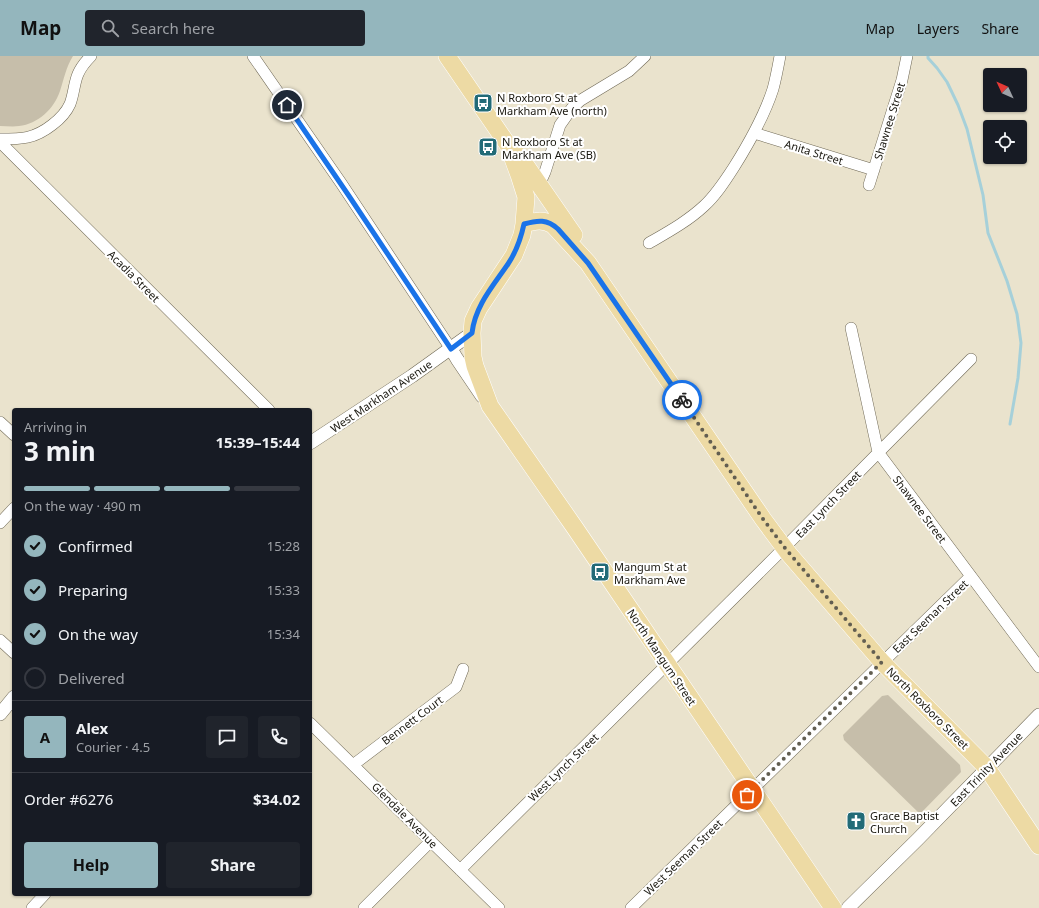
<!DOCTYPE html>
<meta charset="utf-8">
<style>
body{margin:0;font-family:"Noto Sans",sans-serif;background:#20242c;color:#f1f3f6;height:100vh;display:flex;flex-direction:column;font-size:15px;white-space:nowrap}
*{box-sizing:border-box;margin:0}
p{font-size:13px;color:#9ea1a6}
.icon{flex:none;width:22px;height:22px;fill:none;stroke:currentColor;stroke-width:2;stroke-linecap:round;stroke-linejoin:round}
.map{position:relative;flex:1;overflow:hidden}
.drawer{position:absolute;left:12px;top:352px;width:300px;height:488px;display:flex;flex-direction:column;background:#171b24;border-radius:4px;box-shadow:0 1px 3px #0004}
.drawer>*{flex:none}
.needle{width:26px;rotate:314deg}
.controls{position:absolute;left:983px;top:12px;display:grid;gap:8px}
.controls a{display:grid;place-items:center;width:44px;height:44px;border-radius:4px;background:#171b24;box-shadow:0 1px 3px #0004;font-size:20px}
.pin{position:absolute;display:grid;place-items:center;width:34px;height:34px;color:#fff;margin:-17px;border:2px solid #fff;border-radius:50%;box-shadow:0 1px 4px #0007}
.courier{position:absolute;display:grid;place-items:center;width:40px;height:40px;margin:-20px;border:3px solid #1a73e8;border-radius:50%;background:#fff;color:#222;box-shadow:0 1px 5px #0007}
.headline em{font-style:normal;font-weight:700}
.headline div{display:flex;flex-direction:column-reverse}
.headline{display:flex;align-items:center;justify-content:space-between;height:68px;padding:0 12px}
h1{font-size:26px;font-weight:700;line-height:30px}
.bar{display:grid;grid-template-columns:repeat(4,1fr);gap:6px 4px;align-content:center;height:48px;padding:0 12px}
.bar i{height:5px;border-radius:3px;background:#363941}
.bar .on{background:#94b6bd}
.bar p{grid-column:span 4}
.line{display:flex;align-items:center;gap:10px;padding:0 12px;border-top:1px solid #363941}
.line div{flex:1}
.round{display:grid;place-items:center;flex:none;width:42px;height:42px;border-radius:4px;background:#20242c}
ol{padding:0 12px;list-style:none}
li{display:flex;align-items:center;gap:12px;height:44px}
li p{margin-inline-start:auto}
li .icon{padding:4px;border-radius:50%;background:#94b6bd;color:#111;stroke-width:4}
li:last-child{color:#9ea1a6}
li i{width:22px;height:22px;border:2px solid #363941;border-radius:50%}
.button{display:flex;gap:8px;margin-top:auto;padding:8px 12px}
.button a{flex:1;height:46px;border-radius:4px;background:#94b6bd;color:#111;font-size:16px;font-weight:700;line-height:46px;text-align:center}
.button a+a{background:#20242c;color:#f1f3f6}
header{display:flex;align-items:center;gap:24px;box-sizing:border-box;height:56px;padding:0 20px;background:#94b6bd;color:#111}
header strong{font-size:19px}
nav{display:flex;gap:22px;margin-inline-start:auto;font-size:14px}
.search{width:280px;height:36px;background:#20242c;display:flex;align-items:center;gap:10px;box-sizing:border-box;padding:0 14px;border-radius:4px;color:#9ea1a6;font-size:15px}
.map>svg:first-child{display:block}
.green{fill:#c6beaa}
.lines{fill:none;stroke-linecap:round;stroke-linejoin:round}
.stream{stroke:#a6d0d9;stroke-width:3}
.minor-casing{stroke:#6e6754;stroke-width:12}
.tertiary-casing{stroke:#6e6754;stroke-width:14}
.primary-casing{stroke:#fff;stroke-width:18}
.minor{stroke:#fff;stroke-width:11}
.tertiary{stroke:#fff;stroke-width:13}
.primary{stroke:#eddaa4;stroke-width:17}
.done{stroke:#625e51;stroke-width:4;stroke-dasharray:0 7.2}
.route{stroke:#1a73e8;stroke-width:5}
.labels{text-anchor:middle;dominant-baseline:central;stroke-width:4;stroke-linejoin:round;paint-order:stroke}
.poi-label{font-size:11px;fill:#18160e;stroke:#fff;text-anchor:start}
.street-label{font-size:11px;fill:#18160e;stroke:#fff}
</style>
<header>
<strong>Map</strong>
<div class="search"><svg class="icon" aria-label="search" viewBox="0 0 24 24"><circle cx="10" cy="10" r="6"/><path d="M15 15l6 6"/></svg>Search here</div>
<nav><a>Map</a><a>Layers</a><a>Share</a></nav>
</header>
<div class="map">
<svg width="1039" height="852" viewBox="0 0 1039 852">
<rect width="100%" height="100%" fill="#eae3cd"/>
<!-- green -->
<path class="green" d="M0,0H73C66,11 64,23 60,35C54,53 38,68 19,70C13,71 6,70 0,70Z
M888,639L960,709L961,716L920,758L844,684L843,679L882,640Z"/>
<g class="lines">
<!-- stream -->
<path class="stream" d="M928,0V2L937,12L947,26L958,49L967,73L983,139L988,177L1007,225L1017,258L1021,287L1018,322L1010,368"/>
<defs>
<path id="minor" d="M253,0L341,127L451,293
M754,77L874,114
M0,83C22,83 34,83 52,69C60,63 66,57 70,48C74,38 74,27 78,18C81,11 86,5 91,0
M0,86L269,354
M869,129L902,24L907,0
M535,132L540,127L545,116L560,69L572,52L581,44L629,15L645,0
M649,187C668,176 688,165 704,150C716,139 725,125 734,111C749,87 764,61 773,33C776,22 778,11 780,0
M851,272L878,396L1039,611
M0,366L14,379
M0,467L14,452
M0,584L14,597
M310,667L499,852
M353,709L456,631L463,613
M460,814L776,500L971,303
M32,852L45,838
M364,852L431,785
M631,852L971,520"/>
<path id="tertiary" d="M451,293L457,303L482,340
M310,387L412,320L472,277
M0,658L14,641
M848,852L918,783L1039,659"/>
<path id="primary" d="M447,0L508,89L519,100L525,108L574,179
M508,89L519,119L526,141L524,168L522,179L514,199L479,252L473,265L472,277L473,301L475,310L490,350L575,472L833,852
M524,168C535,165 543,163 553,169L588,207L763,463L789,498L882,606L987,712L1039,790"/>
</defs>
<!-- minor casing -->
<use href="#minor" class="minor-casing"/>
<!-- tertiary casing -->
<use href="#tertiary" class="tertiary-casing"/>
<!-- primary casing -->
<use href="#primary" class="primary-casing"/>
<!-- minor -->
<use href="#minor" class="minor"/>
<!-- tertiary -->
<use href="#tertiary" class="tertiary"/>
<!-- primary -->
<use href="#primary" class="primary"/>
</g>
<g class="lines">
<!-- done -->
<path class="done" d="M682,344L763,463L785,492L882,606L747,739"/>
<!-- route -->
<path class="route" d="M287,49L349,140L451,293L472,277C475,250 493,230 508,208C516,196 521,182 524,168C538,164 547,163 558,173L588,207L682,344"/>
</g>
<!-- icons -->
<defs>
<symbol id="bus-square" viewBox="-11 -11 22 22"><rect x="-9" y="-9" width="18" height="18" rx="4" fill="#226b77" stroke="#fff"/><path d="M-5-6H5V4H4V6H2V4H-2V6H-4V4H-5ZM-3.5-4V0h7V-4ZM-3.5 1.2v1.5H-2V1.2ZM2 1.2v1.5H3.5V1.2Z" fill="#fff"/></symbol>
<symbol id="church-square" viewBox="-11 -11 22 22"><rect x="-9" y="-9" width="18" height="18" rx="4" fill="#226b77" stroke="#fff"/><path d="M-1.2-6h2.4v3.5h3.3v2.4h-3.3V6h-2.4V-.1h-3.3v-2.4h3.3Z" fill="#fff"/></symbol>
</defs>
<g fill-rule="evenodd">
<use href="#bus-square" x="472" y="36" width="22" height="22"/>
<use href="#bus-square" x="477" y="80" width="22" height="22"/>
<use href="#bus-square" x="589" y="505" width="22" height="22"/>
<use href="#church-square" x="845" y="754" width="22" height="22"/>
</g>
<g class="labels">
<!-- poi labels -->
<g class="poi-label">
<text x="497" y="41">N Roxboro St at<tspan x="497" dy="13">Markham Ave (north)</tspan></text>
<text x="502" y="85">N Roxboro St at<tspan x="502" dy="13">Markham Ave (SB)</tspan></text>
<text x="614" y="510">Mangum St at<tspan x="614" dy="13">Markham Ave</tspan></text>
<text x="870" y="759">Grace Baptist<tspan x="870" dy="13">Church</tspan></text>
</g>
<!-- street labels -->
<g class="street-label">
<text transform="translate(889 65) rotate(-73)">Shawnee Street</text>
<text transform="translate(814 96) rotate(17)">Anita Street</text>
<text transform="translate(134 220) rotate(45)">Acadia Street</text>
<text transform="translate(381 340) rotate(-34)">West Markham Avenue</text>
<text transform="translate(828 448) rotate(-46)">East Lynch Street</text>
<text transform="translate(920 453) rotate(53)">Shawnee Street</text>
<text transform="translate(930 560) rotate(-44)">East Seeman Street</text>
<text transform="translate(662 601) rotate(56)">North Mangum Street</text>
<text transform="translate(928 652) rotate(45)">North Roxboro Street</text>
<text transform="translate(412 664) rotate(-37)">Bennett Court</text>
<text transform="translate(563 711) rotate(-44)">West Lynch Street</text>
<text transform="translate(986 713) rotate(-46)">East Trinity Avenue</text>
<text transform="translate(405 759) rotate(45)">Glendale Avenue</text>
<text transform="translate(683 801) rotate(-44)">West Seeman Street</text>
</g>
</g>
</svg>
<div class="controls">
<a><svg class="needle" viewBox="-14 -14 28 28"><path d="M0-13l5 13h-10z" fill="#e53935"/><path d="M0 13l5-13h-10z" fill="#9ea1a6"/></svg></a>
<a><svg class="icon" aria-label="locate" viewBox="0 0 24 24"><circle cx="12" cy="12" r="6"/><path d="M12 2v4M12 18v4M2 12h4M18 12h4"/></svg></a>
</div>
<div class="pin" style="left:747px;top:739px;background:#ea580c"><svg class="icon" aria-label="bag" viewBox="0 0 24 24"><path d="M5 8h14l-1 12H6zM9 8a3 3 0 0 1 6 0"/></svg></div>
<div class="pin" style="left:287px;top:49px;background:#1f2937"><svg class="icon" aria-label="home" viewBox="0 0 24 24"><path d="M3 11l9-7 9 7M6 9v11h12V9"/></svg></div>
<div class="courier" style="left:682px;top:344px"><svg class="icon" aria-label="bike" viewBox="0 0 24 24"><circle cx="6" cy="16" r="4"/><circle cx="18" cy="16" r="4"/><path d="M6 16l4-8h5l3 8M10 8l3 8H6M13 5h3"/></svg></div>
<section class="drawer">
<div class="headline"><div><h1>3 min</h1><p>Arriving in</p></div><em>15:39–15:44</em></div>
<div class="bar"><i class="on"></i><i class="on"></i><i class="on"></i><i></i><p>On the way · 490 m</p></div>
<ol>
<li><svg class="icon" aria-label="check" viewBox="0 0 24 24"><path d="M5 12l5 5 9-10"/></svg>Confirmed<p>15:28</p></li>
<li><svg class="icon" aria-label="check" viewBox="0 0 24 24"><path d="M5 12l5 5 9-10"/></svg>Preparing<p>15:33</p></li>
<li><svg class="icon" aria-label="check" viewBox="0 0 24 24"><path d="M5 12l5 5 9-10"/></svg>On the way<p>15:34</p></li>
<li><i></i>Delivered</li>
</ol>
<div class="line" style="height:72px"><b class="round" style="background:#94b6bd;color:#111">A</b><div><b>Alex</b><p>Courier · 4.5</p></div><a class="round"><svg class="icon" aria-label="chat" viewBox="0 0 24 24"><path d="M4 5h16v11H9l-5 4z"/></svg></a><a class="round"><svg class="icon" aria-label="phone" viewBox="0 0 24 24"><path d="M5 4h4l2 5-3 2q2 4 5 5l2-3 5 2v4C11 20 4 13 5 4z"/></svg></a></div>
<div class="line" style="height:52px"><div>Order #6276</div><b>$34.02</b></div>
<div class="button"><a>Help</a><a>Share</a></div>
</section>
</div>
